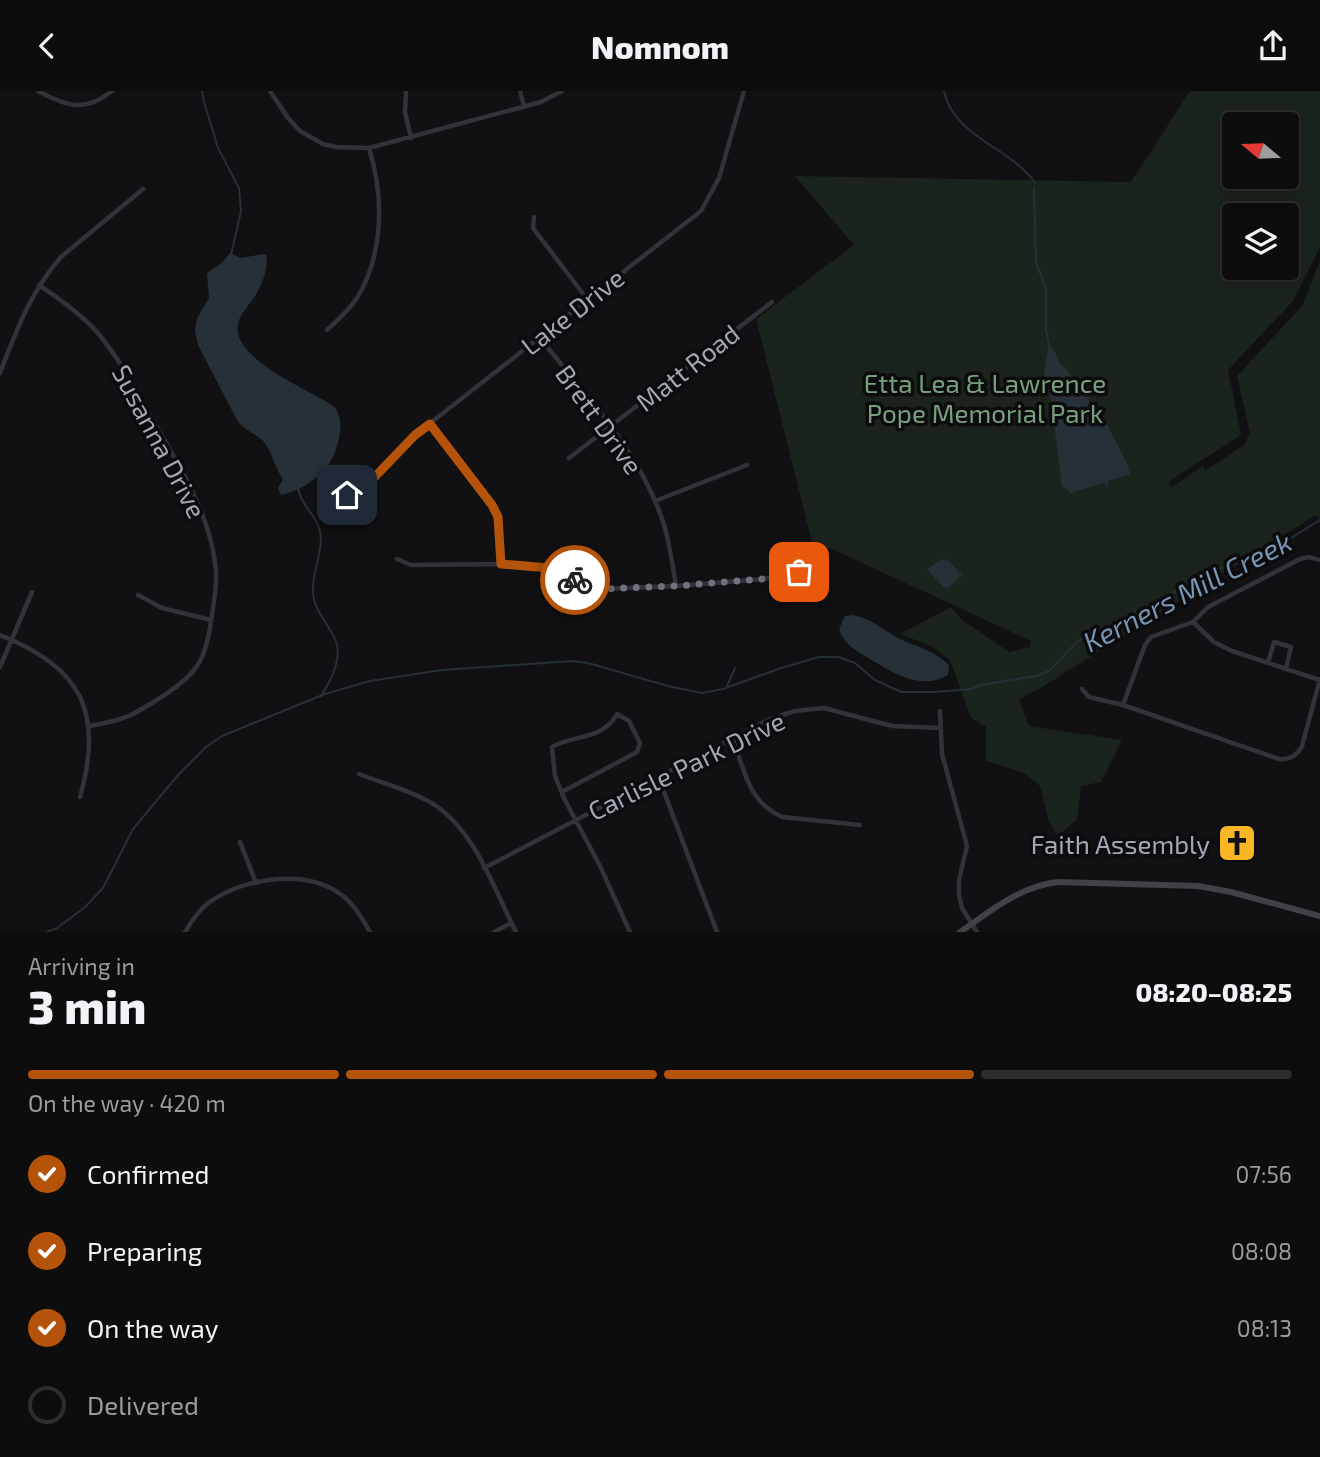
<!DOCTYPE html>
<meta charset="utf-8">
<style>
body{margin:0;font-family:"Exo 2",sans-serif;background:#1b1b1c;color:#f1f3f6;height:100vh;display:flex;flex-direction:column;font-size:26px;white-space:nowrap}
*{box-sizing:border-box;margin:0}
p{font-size:23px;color:#9a9c9e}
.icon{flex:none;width:38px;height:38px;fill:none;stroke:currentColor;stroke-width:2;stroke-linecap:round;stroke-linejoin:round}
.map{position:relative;height:841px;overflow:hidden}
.sheet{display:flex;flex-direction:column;background:#0d0d0e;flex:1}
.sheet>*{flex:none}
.needle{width:46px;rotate:289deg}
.controls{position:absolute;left:1222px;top:21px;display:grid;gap:14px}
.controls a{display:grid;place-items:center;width:77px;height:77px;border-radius:7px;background:#0d0d0e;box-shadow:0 4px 18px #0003,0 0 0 2px #2d2d2e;font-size:35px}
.pin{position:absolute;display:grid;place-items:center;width:60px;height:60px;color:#fff;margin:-30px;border-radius:14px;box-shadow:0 4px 10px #0006}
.courier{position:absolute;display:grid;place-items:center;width:70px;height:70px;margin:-35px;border:5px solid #b45309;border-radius:50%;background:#fff;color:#222;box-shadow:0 2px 9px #0007}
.summary em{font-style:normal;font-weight:800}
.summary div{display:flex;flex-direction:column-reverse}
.summary{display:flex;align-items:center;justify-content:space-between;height:119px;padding:0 28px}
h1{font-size:46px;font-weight:800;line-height:52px}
.bar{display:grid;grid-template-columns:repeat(4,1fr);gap:10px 7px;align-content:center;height:84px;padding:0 28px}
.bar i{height:9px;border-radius:5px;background:#2d2d2e}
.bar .active{background:#b45309}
.bar p{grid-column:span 4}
ol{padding:0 28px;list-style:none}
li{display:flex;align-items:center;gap:21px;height:77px}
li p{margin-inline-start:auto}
li .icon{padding:7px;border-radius:50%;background:#b45309;color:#fff;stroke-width:4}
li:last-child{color:#9a9c9e}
li i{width:38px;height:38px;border:4px solid #2d2d2e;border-radius:50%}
header{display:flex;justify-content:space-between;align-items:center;height:91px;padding:0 28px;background:#0d0d0e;font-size:32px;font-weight:800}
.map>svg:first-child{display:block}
.green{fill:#1b231d;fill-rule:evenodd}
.water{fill:#273037}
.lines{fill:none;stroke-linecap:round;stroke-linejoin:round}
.stream{stroke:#273037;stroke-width:2}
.street{stroke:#323338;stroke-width:4.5}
.secondary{stroke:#404248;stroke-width:6}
.done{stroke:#6f727c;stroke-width:7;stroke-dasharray:0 12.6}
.route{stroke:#b45309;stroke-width:9}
.labels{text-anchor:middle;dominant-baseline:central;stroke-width:7;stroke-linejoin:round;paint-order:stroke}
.street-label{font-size:26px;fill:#a2a7b4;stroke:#0c0c0e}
.park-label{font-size:26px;fill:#78a07c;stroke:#0c0c0e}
.poi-label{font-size:26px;fill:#a2a7b4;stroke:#0c0c0e;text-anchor:end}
.water-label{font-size:28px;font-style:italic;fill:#7794b1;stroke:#0c0c0e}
</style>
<header><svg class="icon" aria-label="back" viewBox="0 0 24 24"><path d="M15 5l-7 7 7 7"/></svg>Nomnom<svg class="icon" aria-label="share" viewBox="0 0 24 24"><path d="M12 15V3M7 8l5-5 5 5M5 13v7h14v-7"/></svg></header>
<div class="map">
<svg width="1320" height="841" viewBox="0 0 1320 841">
<rect width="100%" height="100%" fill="#111113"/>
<!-- green -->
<path class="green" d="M1190,0H1320V156L1293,210L1228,279L1241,344L1168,391L1172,396L1203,375L1205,380L1244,354L1250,342L1237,285L1302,215L1320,170V428L1316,424L1039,598L1019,608L1029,635L1122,649L1101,691L1081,695L1077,729L1057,745L1049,730L1040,695L1024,682L986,670V636L971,627L950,569L931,555L900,543L951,516L961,528L1009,561L1030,556L1031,550L830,457L817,471L756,228L854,154L795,85L1131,91ZM1234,33H1286V86H1234ZM1234,124H1286V177H1234Z"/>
<!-- water -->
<path class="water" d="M230,162L241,167L263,163L266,164C269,178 262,193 255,205C249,215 240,222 238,233C230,267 309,299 332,314C349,327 337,366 324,379C312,392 298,400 281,404L278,397L283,388C275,377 273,364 265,352C261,346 246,340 238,331L198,254L195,240L197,227L209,207L207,183L211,179L222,172Z
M1049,254L1054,259L1060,272L1083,297L1089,306V311L1104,328L1126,370L1130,383L1071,402L1062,395L1051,309L1044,280Z
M943,468L949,470L962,484L948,497L943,496L927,478Z
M852,524C870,527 881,537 896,546C918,558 928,555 949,574L948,584C922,600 893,582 870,568C856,559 845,555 839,538L845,525Z"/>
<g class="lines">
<!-- stream -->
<path class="stream" d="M202,0L204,11L218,57L239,97L241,120L231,164
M944,0C953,46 1012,57 1035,92
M1034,97L1036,172L1046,197V239L1049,254
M1105,388L1107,396
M298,397C301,415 316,423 320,440C324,459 312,480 313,500C313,517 325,529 333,544C345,563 332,588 321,605
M727,595L735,577
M47,841L57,837L84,817L103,797L133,738L179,683L206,656L222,645L325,603L370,590L442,579L572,570L588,572L668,595L702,602L723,598L781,577L819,566H838L855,572L875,589L901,601H935L971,598L981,594L1036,585L1049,580L1078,550L1089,544L1224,476L1291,447L1320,429"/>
<!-- street -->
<path class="street" d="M38,0C66,15 85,22 112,0
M270,0L288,27L300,40L323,53L336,56L369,57L541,11L562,0
M406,0L405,21L411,47
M520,0L524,15
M534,126L533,137L587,208
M39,194C59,208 81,223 97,241C119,267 135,297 151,326C177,371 208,419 215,471C218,491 214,510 211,530C206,567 198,582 166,603C135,623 127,629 89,635
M327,239C338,229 349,219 357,207C384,163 384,105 369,57
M539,246C586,305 643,363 665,437C670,456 673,476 676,495
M0,282C16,240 31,200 61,166L143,98
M430,333L492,414L498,426L501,473
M569,367L772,211
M347,404L367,394L415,344L701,120L719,87L744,0
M655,410L747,374
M397,468L411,474L501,473L549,477L564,483L584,494L602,498L676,495L763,488L815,478
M138,504L162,517L211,529
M1193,531L1214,551L1232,560L1320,589
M0,544C82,576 104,622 80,706
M1268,572L1274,551L1291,556L1286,577
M0,576L32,501
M1082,598L1089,606L1123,614L1145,554L1151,546L1193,531L1208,516L1300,468L1309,466L1320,469
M1123,614L1279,668C1290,669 1297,665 1302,655L1320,588
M940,620L942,663L967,755L959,789V804L962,817L977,841
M732,646C745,679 747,710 782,726L860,734
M359,683C384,693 413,700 435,714C476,742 494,798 516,841
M658,685L717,841
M562,701L637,661L640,652L629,630L617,623C602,650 574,643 552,656L555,685L564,707L600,775L630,841
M240,751L256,792
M484,777L770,628L795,620L824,617L892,635L940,637
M185,841C191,831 198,820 208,812C241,788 300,778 336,800C352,810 361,825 370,841
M494,841L511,832"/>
<!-- secondary -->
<path class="secondary" d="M960,841C991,820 1020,795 1058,791L1198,795L1231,801L1320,825"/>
</g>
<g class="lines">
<!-- done -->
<path class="done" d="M575,489L584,494L602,498L676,495L762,488L799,481"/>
<!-- route -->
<path class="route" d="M347,404L367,394L415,344L430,333L492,414L498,426L501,473L549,477L575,489"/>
</g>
<!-- icons -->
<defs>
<symbol id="church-square" viewBox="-11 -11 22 22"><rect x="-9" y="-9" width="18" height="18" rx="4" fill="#f8b724" stroke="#0c0c0e"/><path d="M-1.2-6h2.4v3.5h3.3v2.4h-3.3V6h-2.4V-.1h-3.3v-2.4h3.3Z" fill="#111"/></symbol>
</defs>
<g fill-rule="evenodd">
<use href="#church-square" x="1215" y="730" width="44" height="44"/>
</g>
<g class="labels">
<!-- street labels -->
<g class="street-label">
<text transform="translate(572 220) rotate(-38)">Lake Drive</text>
<text transform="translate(687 276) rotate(-38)">Matt Road</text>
<text transform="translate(600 328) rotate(54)">Brett Drive</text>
<text transform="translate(160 350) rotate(62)">Susanna Drive</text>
<text transform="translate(686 674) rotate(-26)">Carlisle Park Drive</text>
</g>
<!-- park labels -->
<g class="park-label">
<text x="985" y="291">Etta Lea &amp; Lawrence<tspan x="985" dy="30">Pope Memorial Park</tspan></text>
</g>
<!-- poi labels -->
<g class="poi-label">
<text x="1210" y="752">Faith Assembly</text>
</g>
<!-- water labels -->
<g class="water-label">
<text transform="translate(1187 500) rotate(-27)">Kerners Mill Creek</text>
</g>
</g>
</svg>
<div class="controls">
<a><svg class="needle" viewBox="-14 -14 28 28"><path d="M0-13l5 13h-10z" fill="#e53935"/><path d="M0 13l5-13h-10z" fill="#9a9c9e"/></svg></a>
<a><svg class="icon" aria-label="layers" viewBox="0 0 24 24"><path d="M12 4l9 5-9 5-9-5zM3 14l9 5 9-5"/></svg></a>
</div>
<div class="pin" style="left:799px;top:481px;background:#ea580c"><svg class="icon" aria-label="bag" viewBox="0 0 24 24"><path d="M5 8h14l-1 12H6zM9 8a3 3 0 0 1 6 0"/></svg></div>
<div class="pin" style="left:347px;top:404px;background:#1f2937"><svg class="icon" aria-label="home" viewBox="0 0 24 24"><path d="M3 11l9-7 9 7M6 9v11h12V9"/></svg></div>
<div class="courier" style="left:575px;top:489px"><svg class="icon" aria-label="bike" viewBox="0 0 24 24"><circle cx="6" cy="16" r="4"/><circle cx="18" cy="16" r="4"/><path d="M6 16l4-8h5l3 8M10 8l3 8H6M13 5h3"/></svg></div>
</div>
<section class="sheet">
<div class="summary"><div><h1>3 min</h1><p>Arriving in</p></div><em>08:20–08:25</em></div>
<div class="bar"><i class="active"></i><i class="active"></i><i class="active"></i><i></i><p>On the way · 420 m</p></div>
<ol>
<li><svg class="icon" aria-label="check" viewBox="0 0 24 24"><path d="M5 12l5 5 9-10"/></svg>Confirmed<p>07:56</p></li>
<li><svg class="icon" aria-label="check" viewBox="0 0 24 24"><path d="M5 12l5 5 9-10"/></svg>Preparing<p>08:08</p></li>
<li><svg class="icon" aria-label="check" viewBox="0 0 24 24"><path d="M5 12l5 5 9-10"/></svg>On the way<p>08:13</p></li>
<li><i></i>Delivered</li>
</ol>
</section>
